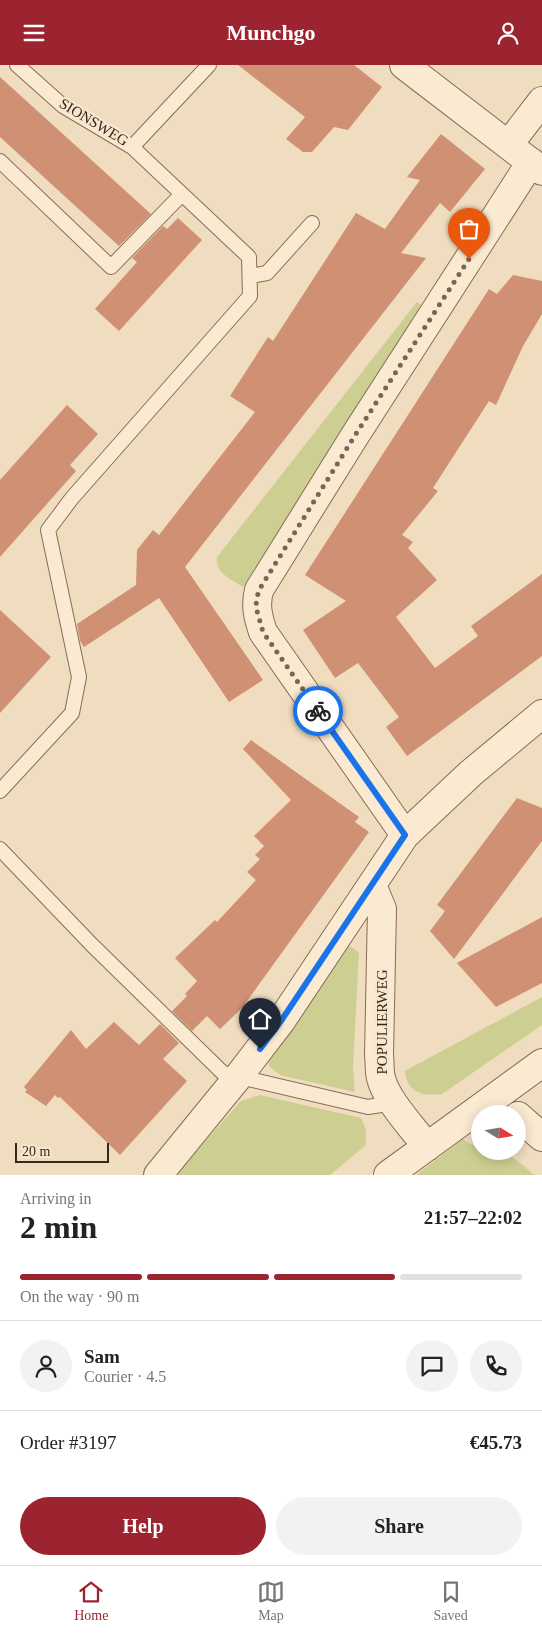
<!DOCTYPE html>
<meta charset="utf-8">
<style>
body{margin:0;font-family:"Times New Roman",serif;background:#f2f2f2;color:#222;height:100vh;display:flex;flex-direction:column;font-size:19px;white-space:nowrap}
*{box-sizing:border-box;margin:0}
p{font-size:16px;color:#767676}
.icon{flex:none;width:28px;height:28px;fill:none;stroke:currentColor;stroke-width:2;stroke-linecap:round;stroke-linejoin:round}
.map{position:relative;height:1110px;overflow:hidden}
.side{display:flex;flex-direction:column;background:#fff;flex:1}
.side>*{flex:none}
.needle{width:32px;rotate:101deg}
.buttons{position:absolute;left:471px;top:1040px;display:grid;gap:10px}
.buttons a{display:grid;place-items:center;width:55px;height:55px;border-radius:50%;background:#fff;box-shadow:0 2px 12px #0003;font-size:25px}
.scale{position:absolute;left:15px;bottom:12px;width:94px;box-sizing:border-box;padding-left:5px;border:2px solid #38271c;border-top:0;font-size:14px;line-height:18px;white-space:nowrap;color:#38271c;-webkit-text-stroke:4px #f7e7cf;paint-order:stroke}
.pin{position:absolute;display:grid;place-items:center;width:42px;height:42px;color:#fff;margin:-51px -21px;border-radius:50% 50% 50% 0;rotate:-45deg;box-shadow:0 0 5px #0007}
.pin .icon{rotate:45deg}
.courier{position:absolute;display:grid;place-items:center;width:50px;height:50px;margin:-25px;border:4px solid #1a73e8;border-radius:50%;background:#fff;color:#222;box-shadow:0 1px 6px #0007}
.head em{font-style:normal;font-weight:800}
.head div{display:flex;flex-direction:column-reverse}
.head{display:flex;align-items:center;justify-content:space-between;height:85px;padding:0 20px}
h1{font-size:32px;font-weight:800;line-height:38px}
.bar{display:grid;grid-template-columns:repeat(4,1fr);gap:8px 5px;align-content:center;height:60px;padding:0 20px}
.bar i{height:6px;border-radius:4px;background:#e0e0e0}
.bar .current{background:#9c2330}
.bar p{grid-column:span 4}
.line{display:flex;align-items:center;gap:12px;padding:0 20px;border-top:1px solid #e0e0e0}
.line div{flex:1}
.round{display:grid;place-items:center;flex:none;width:52px;height:52px;border-radius:26px;background:#f2f2f2}
.cta{display:flex;gap:10px;margin-top:auto;padding:10px 20px}
.cta a{flex:1;height:58px;border-radius:30px;background:#9c2330;color:#fff;font-size:20px;font-weight:800;line-height:58px;text-align:center}
.cta a+a{background:#f2f2f2;color:#222}
header{display:flex;justify-content:space-between;align-items:center;height:65px;padding:0 20px;background:#9c2330;color:#fff;font-size:22px;font-weight:800}
.tabs{display:flex;justify-content:space-around;align-items:center;height:70px;border-top:1px solid #e0e0e0;background:#fff;font-size:14px;color:#767676}
.tabs a{display:grid;justify-items:center;gap:2px}
.tabs .current{color:#9c2330}
.map>svg:first-child{display:block}
.green{fill:#cdce92}
.building{fill:#d09073}
.lines{fill:none;stroke-linecap:round;stroke-linejoin:round}
.service-casing{stroke:#896c56;stroke-width:16}
.minor-casing{stroke:#896c56;stroke-width:30}
.service{stroke:#faead2;stroke-width:14}
.minor{stroke:#faead2;stroke-width:28}
.done{stroke:#786655;stroke-width:5;stroke-dasharray:0 9}
.route{stroke:#1a73e8;stroke-width:6}
.labels{text-anchor:middle;dominant-baseline:central;stroke-width:5;stroke-linejoin:round;paint-order:stroke}
.street-label{font-size:15px;fill:#38271c;stroke:#f7e7cf}
</style>
<header><svg class="icon" aria-label="menu" viewBox="0 0 24 24"><path d="M4 6h16M4 12h16M4 18h16"/></svg>Munchgo<svg class="icon" aria-label="person" viewBox="0 0 24 24"><circle cx="12" cy="8" r="4"/><path d="M4 21q1-7 8-7t8 7"/></svg></header>
<div class="map">
<svg width="542" height="1110" viewBox="0 0 542 1110">
<rect width="100%" height="100%" fill="#f0dcbf"/>
<!-- green -->
<path class="green" d="M417,237L421,240L243,522C231,514 215,508 217,492Z
M345,878L359,887L353,1003L355,1027L280,1010L269,1001L268,991Z
M542,932V960L442,1029C422,1032 407,1027 405,1006Z
M260,1030L361,1053L366,1065V1080L330,1110H175L241,1036Z
M463,1074L470,1079L480,1082V1086C508,1086 514,1092 534,1110H416Z"/>
<!-- building -->
<path class="building" d="M238,0H354L382,22L348,65L334,62L312,87H303L286,74L305,52Z
M0,12L151,149L119,181L0,72Z
M441,69L485,104L450,147L440,138L401,188L426,193L185,502L263,615L229,637L159,533L84,582L80,576L77,559L136,520L137,485L153,465L159,470L255,347L230,331L268,272L273,276L356,148L385,164L420,115L407,112Z
M178,153L202,175L119,266L95,244L137,197L132,193L163,161L167,164Z
M513,210L542,216V249L523,281L496,340L489,336L433,423L438,426L402,470L413,477L408,483L437,515L396,552L435,603L478,571L471,561L542,509V591L407,691L386,662L399,652L358,598L335,613L303,565L346,536L305,510L489,224L497,229Z
M67,340L98,369L70,400L76,406L0,492V415Z
M0,545L51,592L0,648Z
M251,675L359,752L355,757L369,767L242,943L220,964L207,951L192,966L172,946L187,931L185,929L197,916L175,893L215,855L217,857L256,815L247,807L260,794L255,790L264,781L254,771L291,735L243,684Z
M517,733L542,743V776L454,894L430,866L445,846L437,840Z
M542,852V918L496,942L457,898Z
M114,957L139,980L160,959L179,978L163,994L187,1016L120,1090L60,1032L58,1033L55,1030L46,1041L25,1027L27,1025L24,1022L71,965L86,984Z"/>
<g class="lines">
<defs>
<path id="service" d="M17,0L63,41L132,82L209,0
M0,96L111,202L182,129
M250,211L267,208L312,158
M0,726L72,648L79,612L48,465L72,433L250,231L249,192L132,82
M0,784L92,880L223,1008L368,1042L394,1038"/>
<path id="minor" d="M404,0L542,106
M509,79L542,36
M405,770L263,567C258,552 255,541 259,525L354,372L531,97
M372,820L382,844L379,990C380,997 379,1006 381,1013C386,1035 414,1064 427,1082
M518,1051L542,1072
M158,1110L238,1012L281,956L405,770L471,708L542,649
M388,1110L542,998"/>
</defs>
<!-- service casing -->
<use href="#service" class="service-casing"/>
<!-- minor casing -->
<use href="#minor" class="minor-casing"/>
<!-- service -->
<use href="#service" class="service"/>
<!-- minor -->
<use href="#minor" class="minor"/>
</g>
<g class="lines">
<!-- done -->
<path class="done" d="M318,646L263,567L257,546L256,536L259,525L354,372L469,194"/>
<!-- route -->
<path class="route" d="M260,984L281,956L405,770L318,646"/>
</g>
<g class="labels">
<!-- street labels -->
<g class="street-label">
<text transform="translate(94 57) rotate(31)">SIONSWEG</text>
<text transform="translate(382 957) rotate(-90)">POPULIERWEG</text>
</g>
</g>
</svg>
<div class="buttons">
<a><svg class="needle" viewBox="-14 -14 28 28"><path d="M0-13l5 13h-10z" fill="#e53935"/><path d="M0 13l5-13h-10z" fill="#767676"/></svg></a>
</div>
<div class="scale">20 m</div>
<div class="pin" style="left:469px;top:194px;background:#ea580c"><svg class="icon" aria-label="bag" viewBox="0 0 24 24"><path d="M5 8h14l-1 12H6zM9 8a3 3 0 0 1 6 0"/></svg></div>
<div class="pin" style="left:260px;top:984px;background:#1f2937"><svg class="icon" aria-label="home" viewBox="0 0 24 24"><path d="M3 11l9-7 9 7M6 9v11h12V9"/></svg></div>
<div class="courier" style="left:318px;top:646px"><svg class="icon" aria-label="bike" viewBox="0 0 24 24"><circle cx="6" cy="16" r="4"/><circle cx="18" cy="16" r="4"/><path d="M6 16l4-8h5l3 8M10 8l3 8H6M13 5h3"/></svg></div>
</div>
<section class="side">
<div class="head"><div><h1>2 min</h1><p>Arriving in</p></div><em>21:57–22:02</em></div>
<div class="bar"><i class="current"></i><i class="current"></i><i class="current"></i><i></i><p>On the way · 90 m</p></div>
<div class="line" style="height:90px"><a class="round"><svg class="icon" aria-label="person" viewBox="0 0 24 24"><circle cx="12" cy="8" r="4"/><path d="M4 21q1-7 8-7t8 7"/></svg></a><div><b>Sam</b><p>Courier · 4.5</p></div><a class="round"><svg class="icon" aria-label="chat" viewBox="0 0 24 24"><path d="M4 5h16v11H9l-5 4z"/></svg></a><a class="round"><svg class="icon" aria-label="phone" viewBox="0 0 24 24"><path d="M5 4h4l2 5-3 2q2 4 5 5l2-3 5 2v4C11 20 4 13 5 4z"/></svg></a></div>
<div class="line" style="height:65px"><div>Order #3197</div><b>€45.73</b></div>
<div class="cta"><a>Help</a><a>Share</a></div>
</section>
<nav class="tabs">
<a class="current"><svg class="icon" aria-label="home" viewBox="0 0 24 24"><path d="M3 11l9-7 9 7M6 9v11h12V9"/></svg>Home</a>
<a><svg class="icon" aria-label="map" viewBox="0 0 24 24"><path d="M3 6l6-2 6 2 6-2v14l-6 2-6-2-6 2zM9 4v14M15 6v14"/></svg>Map</a>
<a><svg class="icon" aria-label="saved" viewBox="0 0 24 24"><path d="M7 4h10v16l-5-4-5 4z"/></svg>Saved</a>
</nav>
